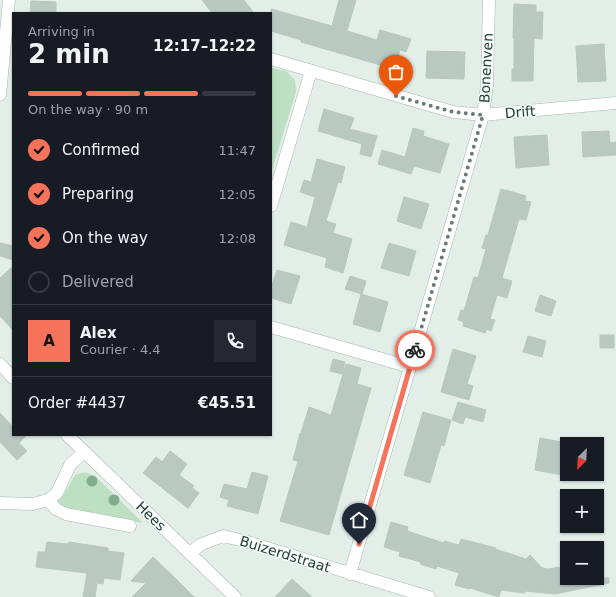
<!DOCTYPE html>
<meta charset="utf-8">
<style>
body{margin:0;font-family:"DejaVu Sans",sans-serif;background:#242831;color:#f1f3f6;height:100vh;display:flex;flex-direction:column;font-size:15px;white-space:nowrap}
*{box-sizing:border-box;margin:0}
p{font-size:13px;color:#9ea1a6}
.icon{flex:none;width:22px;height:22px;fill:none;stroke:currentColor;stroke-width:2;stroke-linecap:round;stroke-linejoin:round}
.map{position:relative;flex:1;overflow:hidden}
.drawer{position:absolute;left:12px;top:12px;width:260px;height:424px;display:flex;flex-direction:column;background:#171b24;border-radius:0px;box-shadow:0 1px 3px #0004}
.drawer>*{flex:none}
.needle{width:26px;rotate:204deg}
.controls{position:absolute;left:560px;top:437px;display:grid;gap:8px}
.controls a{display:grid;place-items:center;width:44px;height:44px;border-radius:0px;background:#171b24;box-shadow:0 1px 3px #0004;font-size:20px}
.pin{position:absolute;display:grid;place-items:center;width:34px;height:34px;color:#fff;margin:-41px -17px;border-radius:50% 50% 50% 0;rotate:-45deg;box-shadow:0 0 4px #0007}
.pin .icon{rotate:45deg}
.courier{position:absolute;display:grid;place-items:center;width:40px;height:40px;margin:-20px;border:3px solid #f5725b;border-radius:50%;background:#fff;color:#222;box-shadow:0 1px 5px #0007}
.summary em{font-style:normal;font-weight:800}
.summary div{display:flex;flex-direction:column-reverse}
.summary{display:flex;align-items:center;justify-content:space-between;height:68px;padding:0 16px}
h1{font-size:26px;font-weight:800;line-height:30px}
.bar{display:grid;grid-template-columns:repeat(4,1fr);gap:6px 4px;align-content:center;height:48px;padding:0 16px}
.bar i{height:5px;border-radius:3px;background:#363941}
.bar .on{background:#f5725b}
.bar p{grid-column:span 4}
.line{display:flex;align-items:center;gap:10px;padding:0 16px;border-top:1px solid #363941}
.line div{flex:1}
.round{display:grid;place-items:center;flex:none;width:42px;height:42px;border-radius:0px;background:#242831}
ol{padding:0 16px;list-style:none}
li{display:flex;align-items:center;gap:12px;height:44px}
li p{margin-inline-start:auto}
li .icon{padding:4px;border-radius:50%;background:#f5725b;color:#111;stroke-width:4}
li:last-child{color:#9ea1a6}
li i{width:22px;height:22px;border:2px solid #363941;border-radius:50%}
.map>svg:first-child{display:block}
.green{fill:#bddfc2}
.building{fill:#b9c9c1;stroke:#b6c8bf}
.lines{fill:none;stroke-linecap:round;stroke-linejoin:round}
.minor-casing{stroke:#a6b6af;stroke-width:13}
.minor{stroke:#fff;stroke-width:12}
.tree{fill:#7fad8d}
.done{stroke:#677d74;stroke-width:4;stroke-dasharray:0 7.2}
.route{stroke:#f5725b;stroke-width:5}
.labels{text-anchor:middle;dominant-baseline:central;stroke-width:3;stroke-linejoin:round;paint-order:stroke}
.street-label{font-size:14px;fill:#234035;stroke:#f5faf7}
</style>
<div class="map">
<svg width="616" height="597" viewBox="0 0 616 597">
<rect width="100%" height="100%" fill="#e4eee8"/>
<!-- green -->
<path class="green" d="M272,68L286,71L295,80L296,92L271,173V69Z
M85,472L95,476L143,523L62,508L57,502L63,496L75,475Z"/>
<!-- building -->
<path class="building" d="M202,0H244L254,13H212Z
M339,0H356L347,31L377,40L380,30L411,39L406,52L400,50L394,69L301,42V40L271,31V9L332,26Z
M31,1L56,2V13H30Z
M514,4L536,5V12H543L542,39L534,38L533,81H512V69H514V38H513Z
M604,44L606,81L578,82L576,46Z
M427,51L465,52L464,79L426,78Z
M324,109L354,118L350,129L377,136L371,157L360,154L362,144L318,131Z
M413,128L424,131L423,136L449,144L440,173L414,166L411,174L378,164L382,150L405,157Z
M609,131L610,143L616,142V155L583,157L582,132Z
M547,135L549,165L516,168L514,137Z
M317,159L345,167L341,183L338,182L326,221L336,224L333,233L352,239L343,273L325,267L327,258L284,245L291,222L307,227L315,197L300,192L304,180L311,182Z
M501,189L506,191V190L526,196L525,201L531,202L526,220L519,219L502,278L512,281L507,298L497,295L490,319L495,320L491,331L487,329L485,333L463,326L464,322L458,320L461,310L464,311L474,277L478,278L486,249L482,248L486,235H488Z
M404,197L429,204L421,229L397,221Z
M0,243L13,246V260L0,256Z
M389,243L416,251L409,276L381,268Z
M13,266V330L0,316V278Z
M277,270L300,276L291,304L271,298V289Z
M350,276L366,281L362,294L345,289Z
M361,294L388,302L380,332L353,324Z
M540,295L556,301L551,316L535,311Z
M600,335H614V348H600Z
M528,336L546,341L542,357L523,352Z
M453,349L476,356L467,384L473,386L469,400L441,392Z
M333,359L345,362L342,374L330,371Z
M346,364L361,368L357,384L371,388L329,535L280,521L298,461L293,460L300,433H301L309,407L331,415Z
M458,402L486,410L483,422L465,417L463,424L452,420Z
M423,412L451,420L444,446L441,445L430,483L404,475Z
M0,413L13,427V435H27L19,443L27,451L17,460L0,442Z
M540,438L567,443V476L535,470Z
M170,451L187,464L179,475L194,486L192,488L199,493L188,508L143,473L156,457L162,462Z
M252,472L268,476L258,514L227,506L229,500L220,497L224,484L247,489Z
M391,522L408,527L407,531L444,543V541L459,545L461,539L496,548L495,549L526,559L530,555L542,568L548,569L567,566V578H609V583L555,594L525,591V593L501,590L499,597L470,588L469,589L455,585L459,573L437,566L436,569L420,564L421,562L399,556L400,552L384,547Z
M47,542L68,544L69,542L108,548V551L124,553L120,580L104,578L103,584L97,583L95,597H83L87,573L36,567L38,552H45Z
M153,557L176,579L194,597H132L146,583L131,581Z
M292,579L312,597H275Z"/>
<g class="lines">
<defs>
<path id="minor" d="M271,59L453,112L483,115L616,103
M0,95L9,0
M271,206L311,71
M271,327L410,367
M0,364L13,378
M67,435L235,597
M48,500L56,509L66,514L130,526
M0,503L33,504L48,500L57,493L70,465L84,452
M189,553L202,544L223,536L244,541L429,597
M350,574L483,115L487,85L489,0"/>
</defs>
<!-- minor casing -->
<use href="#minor" class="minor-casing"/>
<!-- minor -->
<use href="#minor" class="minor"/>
</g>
<!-- trees -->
<g class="tree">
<circle cx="92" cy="481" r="5.5"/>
<circle cx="114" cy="500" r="5.5"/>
</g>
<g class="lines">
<!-- done -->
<path class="done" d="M396,96L453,112L483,115L415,350"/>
<!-- route -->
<path class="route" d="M359,544L415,350"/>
</g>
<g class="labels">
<!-- street labels -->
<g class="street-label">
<text transform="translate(486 68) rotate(-87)">Bonenven</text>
<text transform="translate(520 112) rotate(-5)">Drift</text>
<text transform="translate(151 516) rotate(44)">Hees</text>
<text transform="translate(285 554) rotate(17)">Buizerdstraat</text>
</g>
</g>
</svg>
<div class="controls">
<a><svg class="needle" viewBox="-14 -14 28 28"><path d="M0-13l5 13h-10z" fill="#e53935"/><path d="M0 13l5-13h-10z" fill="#9ea1a6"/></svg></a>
<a>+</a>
<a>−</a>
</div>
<div class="pin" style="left:396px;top:96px;background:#ea580c"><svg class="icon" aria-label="bag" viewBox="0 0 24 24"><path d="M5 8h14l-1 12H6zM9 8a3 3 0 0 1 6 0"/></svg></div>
<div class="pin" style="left:359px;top:544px;background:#1f2937"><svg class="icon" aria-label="home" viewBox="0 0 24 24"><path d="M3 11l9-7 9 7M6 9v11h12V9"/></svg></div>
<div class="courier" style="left:415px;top:350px"><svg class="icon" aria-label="bike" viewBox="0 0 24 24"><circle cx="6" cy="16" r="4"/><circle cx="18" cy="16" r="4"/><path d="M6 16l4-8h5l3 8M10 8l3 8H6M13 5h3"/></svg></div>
<section class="drawer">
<div class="summary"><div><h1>2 min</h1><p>Arriving in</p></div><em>12:17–12:22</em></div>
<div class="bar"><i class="on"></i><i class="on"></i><i class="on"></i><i></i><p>On the way · 90 m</p></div>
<ol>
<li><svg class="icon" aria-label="check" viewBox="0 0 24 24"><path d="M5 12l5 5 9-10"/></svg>Confirmed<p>11:47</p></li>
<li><svg class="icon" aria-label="check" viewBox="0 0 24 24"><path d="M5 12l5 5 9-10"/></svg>Preparing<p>12:05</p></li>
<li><svg class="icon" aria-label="check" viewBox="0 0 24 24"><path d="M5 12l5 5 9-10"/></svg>On the way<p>12:08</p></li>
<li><i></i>Delivered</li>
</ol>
<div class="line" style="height:72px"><b class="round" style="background:#f5725b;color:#111">A</b><div><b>Alex</b><p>Courier · 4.4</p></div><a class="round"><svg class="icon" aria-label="phone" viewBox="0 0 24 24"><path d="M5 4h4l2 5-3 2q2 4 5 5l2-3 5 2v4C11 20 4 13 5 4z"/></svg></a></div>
<div class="line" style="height:52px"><div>Order #4437</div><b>€45.51</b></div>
</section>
</div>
